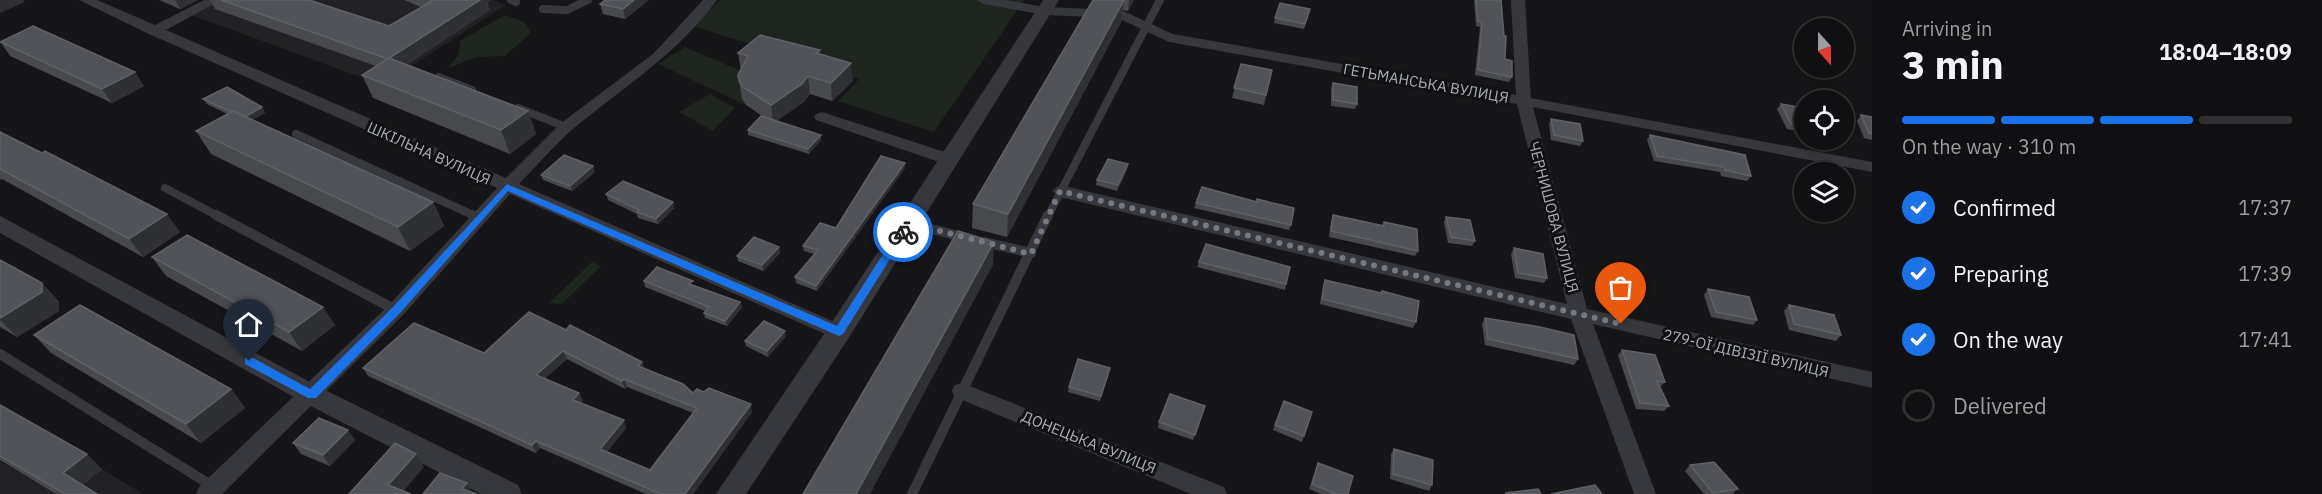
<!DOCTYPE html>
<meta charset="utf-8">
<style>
body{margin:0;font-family:"IBM Plex Sans",sans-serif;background:#19191b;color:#f1f3f6;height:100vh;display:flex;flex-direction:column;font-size:22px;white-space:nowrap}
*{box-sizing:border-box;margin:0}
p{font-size:20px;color:#9c9d9f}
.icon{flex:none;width:33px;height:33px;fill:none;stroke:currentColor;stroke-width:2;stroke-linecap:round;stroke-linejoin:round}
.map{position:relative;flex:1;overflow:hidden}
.side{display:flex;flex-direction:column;background:#101012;width:450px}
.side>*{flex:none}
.needle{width:39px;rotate:159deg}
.fabs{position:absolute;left:1794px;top:18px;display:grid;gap:12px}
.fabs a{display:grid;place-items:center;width:60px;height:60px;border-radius:50%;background:#101012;box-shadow:0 3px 9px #0003,0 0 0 2px #303032;font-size:30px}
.pin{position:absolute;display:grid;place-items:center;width:51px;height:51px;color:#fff;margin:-62px -26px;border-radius:50% 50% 50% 0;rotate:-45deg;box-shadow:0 0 6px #0007}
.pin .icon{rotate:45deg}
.courier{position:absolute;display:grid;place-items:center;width:60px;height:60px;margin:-30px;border:4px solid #1a73e8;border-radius:50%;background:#fff;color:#222;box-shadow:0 2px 8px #0007}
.head em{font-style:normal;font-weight:700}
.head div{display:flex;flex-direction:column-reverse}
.head{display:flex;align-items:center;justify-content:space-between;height:102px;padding:0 30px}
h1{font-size:39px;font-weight:700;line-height:45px}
.bar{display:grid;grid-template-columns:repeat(4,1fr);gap:9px 6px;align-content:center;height:72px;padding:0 30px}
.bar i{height:8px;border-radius:4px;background:#303032}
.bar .on{background:#1a73e8}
.bar p{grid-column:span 4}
ol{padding:0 30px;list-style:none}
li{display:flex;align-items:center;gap:18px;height:66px}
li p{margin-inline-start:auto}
li .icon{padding:6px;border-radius:50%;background:#1a73e8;color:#fff;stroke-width:4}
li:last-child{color:#9c9d9f}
li i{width:33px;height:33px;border:3px solid #303032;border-radius:50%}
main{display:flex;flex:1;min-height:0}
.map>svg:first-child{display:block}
.built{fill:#222225}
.green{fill:#1e261f}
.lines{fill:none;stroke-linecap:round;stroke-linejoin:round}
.service-far1{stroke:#37383d;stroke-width:8}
.service{stroke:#37383d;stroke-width:10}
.minor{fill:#37383d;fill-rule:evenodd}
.tertiary{fill:#37383d;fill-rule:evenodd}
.wall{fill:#47494d;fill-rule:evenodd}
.shaded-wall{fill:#2f3033}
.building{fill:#525359;stroke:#5f6168;stroke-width:1.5;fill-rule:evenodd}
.route{fill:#1a73e8}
.done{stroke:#757880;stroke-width:6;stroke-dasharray:0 10.8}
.labels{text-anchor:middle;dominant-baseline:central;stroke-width:6;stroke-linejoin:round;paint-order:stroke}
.street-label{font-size:15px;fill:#a8adb8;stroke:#111113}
</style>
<main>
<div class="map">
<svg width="1872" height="494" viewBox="0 0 1872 494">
<rect width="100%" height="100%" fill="#161618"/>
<!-- built -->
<path class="built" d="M219,0H493L506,5L382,85L191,15Z
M0,461L56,494H0Z
M102,469L143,494H70Z"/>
<!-- green -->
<path class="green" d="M720,0H1024L934,132L838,101L859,79L694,26Z
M505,15L524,22L531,33L505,56L476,57L447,69L459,54L460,41Z
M685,47L741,71L746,105L658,64Z
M710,94L735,108L713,131L679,112Z
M592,262L601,266L562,304L549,303Z"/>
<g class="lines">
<!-- service-far1 -->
<path class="service-far1" d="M511,0L516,2
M543,9L567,10L588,0
M439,77L472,90
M518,108L566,127
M296,134L475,216
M165,188L218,216
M1048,216L1160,0"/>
<!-- service -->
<path class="service" d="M216,215L396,310
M472,215L479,218
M908,223L967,238
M984,242L1031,253
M0,354L214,487
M912,494L1048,215"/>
<!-- minor -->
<path class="minor" d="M79,0H97L155,25L204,0H221L166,30L506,178L560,124L653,54L703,0H717C677,54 625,86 574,128C554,145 537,166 519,184L846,327L849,332L846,337L839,339L832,337L510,194L403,315L222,494H196L199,487L389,305L497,188L149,34Z
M977,0H1006L1044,7L1121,10L1173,34L1516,95L1511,0H1525L1531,98L1872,162V172L1533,107L1587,309L1872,372V388L1593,324L1656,494H1634L1571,319L1060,197L1052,191L1060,185L1567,304L1517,104L1169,42L1118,18L1044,15L984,4Z
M822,112L954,155L956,159L954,163H942L816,120L814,117L816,114Z
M962,383L1224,487L1227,494H1191L955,397L952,391L955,385Z"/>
<!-- tertiary -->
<path class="tertiary" d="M1043,0H1059L848,339L746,494H716L830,325Z
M0,216L321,388L518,485L522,494H481L303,402L0,233Z"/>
</g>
<!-- wall -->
<path class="wall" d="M159,0H198L180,9Z
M210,0H309L389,26L421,7L404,0H491L487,2L490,10L406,65L528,111L536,134L510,154L373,98L362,75L376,66L215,9Z
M649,0L625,19L603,14L600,4Z
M1093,0H1134L1128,11L1123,10L1121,22L1007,237L972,228L973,204Z
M1474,0H1501L1505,59L1512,77L1509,82L1475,75L1480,27L1476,26Z
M1280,3L1310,9L1304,29L1274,23Z
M0,41L144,86L112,103L10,56Z
M820,50V54L853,81L832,101L810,94L804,102L776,121L821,140L809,154L748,135V130L765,118L746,105L742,99L739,81L741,71L738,53Z
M1241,64L1272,70L1264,105L1232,98Z
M1333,83L1357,104L1355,109L1331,106V88Z
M203,99L262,107L265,113L252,120L433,202L444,226L410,251L211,154L196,131L227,114L207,104Z
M1781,104L1804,108V132L1787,129L1777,109Z
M1861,115L1872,117V140L1864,138L1857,121Z
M1551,119L1583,141L1580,146L1551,140L1549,124Z
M0,132L180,232L143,257L2,179L0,180Z
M1650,135L1751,176L1747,181L1721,176L1720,172L1654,161L1647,140Z
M905,163V168L817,291L796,283L795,277L814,254L804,251L803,246L836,228Z
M1128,164L1127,170L1117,191L1096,185L1097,180Z
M595,172L572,191L543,180L541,175Z
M606,194L673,202L674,208L658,224L638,218L637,214L608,200Z
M1257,202L1291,225L1289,230L1194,208L1196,203Z
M1333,215L1382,225L1384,222L1418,251L1415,256L1329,237L1331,221Z
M1446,217L1475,241L1472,246L1448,243L1444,222Z
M779,247L780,253L763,271L738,261L737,256Z
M1514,248L1547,278L1544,283L1515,278L1511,254Z
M152,257L335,325L302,351L166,276Z
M0,260L42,283L59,302V311L17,337L0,327Z
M1199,262L1286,284L1285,290L1197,267Z
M1325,280L1416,322L1413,328L1320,304L1323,285Z
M644,281L694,285L740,302L742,307L727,326L705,318L704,313L705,311L645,287Z
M1708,289L1757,320L1753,325L1711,317L1704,295Z
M1789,305L1841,335L1836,341L1789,330L1784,311Z
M1485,318L1578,359L1574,365L1485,345L1482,324Z
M566,330L642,362L644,369L693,393L752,412L693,494H646L540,448L536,453L368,376L363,368L484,353ZM567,359L625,389L627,387L693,413L650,470L607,452L626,428L581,403L583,401L579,393L545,378Z
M34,335L231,389L245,408L201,443L51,353Z
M786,336L768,357L746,346L745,341Z
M1622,350L1665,382L1660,387L1669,406L1664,411L1636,409L1618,355Z
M1109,373L1100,401L1068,392L1069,387Z
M1284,401L1304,436L1302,442L1273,430Z
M0,405L102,469L82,485L97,494H56L0,460Z
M1205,406L1193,440L1158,428L1159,422Z
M355,440L330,466L301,454L293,443Z
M1394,449L1432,485L1429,491L1390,479L1391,454Z
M1318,463L1348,494H1321L1309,489Z
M1690,465L1738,489L1732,494H1704L1685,471Z"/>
<!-- shaded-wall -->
<path class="shaded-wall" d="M0,0H23L25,2L0,13Z
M175,0H198L180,9Z
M477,0H491L487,2L490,10L394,73L388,59Z
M634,0H649L625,19L623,9Z
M1124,0L1121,22L1007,237L1008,214Z
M1129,0H1134L1128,11Z
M851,63L853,81L832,101L831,83Z
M135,72L144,86L112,103L102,89Z
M808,76L810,94L804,102L773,123L771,105Z
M262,107L265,113L246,123L243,118Z
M528,111L536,134L510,154L501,130Z
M821,135V140L809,154L808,149Z
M905,163V168L817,291L816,286Z
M1128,164L1127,170L1117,191L1118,185Z
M593,166L595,172L572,191L570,186Z
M433,202L444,226L410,251L398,227Z
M673,202L674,208L658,224L656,219Z
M167,214L180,232L143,257L129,239Z
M994,242L993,265L870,494H856Z
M779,247L780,253L763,271L762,265Z
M42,283L59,302V311L17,337L0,320V318Z
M740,302L742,307L727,326L725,321Z
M323,307L335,325L302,351L289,332Z
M785,331L786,336L768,357L767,351Z
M563,351L567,359L540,383L536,375Z
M642,362L645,370L638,366Z
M624,379L627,387L625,389L622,381Z
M231,389L245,408L201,443L186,424Z
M579,393L583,401L577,408L573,400Z
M751,404L752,412L693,494H685Z
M624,420L626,428L603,457L600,449Z
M348,430L355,440L330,466L323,455Z
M536,441L540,448L536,453L532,445Z
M87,454L102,469L78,488L63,473Z
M416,454L424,467L401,494L388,485Z
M467,483L473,494L462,489Z"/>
<!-- building -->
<path class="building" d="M221,0H309L389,26L432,1L431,0H480L388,59Z
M605,0H634L623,9L600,4Z
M1093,0H1124L1008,214L973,204Z
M1476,0H1501L1504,36H1506L1505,59L1512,61V77L1478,70L1482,22L1478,21Z
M1280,3L1310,9L1305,24L1275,18Z
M33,26L135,72L102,89L0,42Z
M760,35L820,50L816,53L851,63L831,83L808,76L802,84L771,105L743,87L739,81L738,75L748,56L738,53Z
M389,58L528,111L501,130L362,75Z
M1241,64L1272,70L1266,95L1234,88Z
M1333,83L1357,87V104L1333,100Z
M227,87L262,107L245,117L233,111L231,112L203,99Z
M1781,104L1804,108V126L1791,124Z
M233,111L433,202L398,227L196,131Z
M1861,115L1872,117V134L1869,133Z
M761,116L821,135L808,149L748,130Z
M1551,119L1580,124L1583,141L1554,135Z
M0,132L42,153L45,151L167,214L129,239L0,169Z
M1650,135L1745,155L1751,176L1725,170L1724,167L1657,156Z
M564,155L593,166L570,186L541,175Z
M881,156L905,163L816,286L795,277L818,250L803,246L820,223L836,228Z
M1108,159L1128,164L1118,185L1097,180Z
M623,181L673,202L656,219L637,212L639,210L606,194Z
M1202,187L1257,202V199L1294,208L1291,225L1196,203Z
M1333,215L1384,226V222L1417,229L1418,251L1331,231Z
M1446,217L1470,220L1475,241L1451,237Z
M958,231L994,242L856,494H803Z
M187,235L323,307L289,332L152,257Z
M754,237L779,247L762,265L737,256Z
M1206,244L1290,267L1286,284L1199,262Z
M1514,248L1543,254L1547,278L1518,273Z
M0,260L42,283V292L0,318Z
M657,267L693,281L689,284L740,302L725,321L704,313L709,307L644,281Z
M1325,280L1381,293L1382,291L1419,301L1416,322L1322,299Z
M1708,289L1749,297L1757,320L1716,312Z
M80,305L231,389L186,424L34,335Z
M1789,305L1834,315L1841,335L1794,324Z
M529,312L566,330L570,325L642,362L638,366L683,384L693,393L697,389L703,392L709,388L751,404L685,494H661L536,441L532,445L363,368L414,323L484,353ZM563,351L622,381L624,379L697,408L650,470L600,449L624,420L573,400L579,393L536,375Z
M1485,318L1540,327L1574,335L1578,359L1488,339Z
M764,321L785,331L767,351L745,341Z
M1622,350L1655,355L1665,382L1657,381L1669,406L1640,403Z
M1078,359L1110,368L1101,396L1069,387Z
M1170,394L1205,406L1195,435L1159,422Z
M1284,401L1312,412L1304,436L1275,425Z
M0,405L87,454L63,473L97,494H65L0,456Z
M319,418L348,430L323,455L293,443Z
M395,443L416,454L388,485L411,494H349Z
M1394,449L1433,460L1432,485L1393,474Z
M1714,462L1738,489L1713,493L1690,465Z
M1318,463L1353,476L1348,494H1336L1312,484Z
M440,473L467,483L462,489L477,494H423Z
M1595,485L1602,494H1551Z
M1538,489L1541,494L1505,493Z"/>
<!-- route -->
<path class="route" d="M507,184L837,326L899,229L907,232L843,334L839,336L508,191L400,313L316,398H308L245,364V358H253L310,389L392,308Z"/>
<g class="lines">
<!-- done -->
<path class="done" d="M903,232L908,223L1031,254L1060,191L1621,324"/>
</g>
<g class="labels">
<!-- street labels -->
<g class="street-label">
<text transform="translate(1426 83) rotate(10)">ГЕТЬМАНСЬКА ВУЛИЦЯ</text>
<text transform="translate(429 153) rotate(24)">ШКІЛЬНА ВУЛИЦЯ</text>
<text transform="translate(1554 217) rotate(75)">ЧЕРНИШОВА ВУЛИЦЯ</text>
<text transform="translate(1746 353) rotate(13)">279-ОЇ ДІВІЗІЇ ВУЛИЦЯ</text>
<text transform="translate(1089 442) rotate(22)">ДОНЕЦЬКА ВУЛИЦЯ</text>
</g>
</g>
</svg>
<div class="fabs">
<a><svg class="needle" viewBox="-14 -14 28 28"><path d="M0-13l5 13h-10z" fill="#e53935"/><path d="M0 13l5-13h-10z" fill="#9c9d9f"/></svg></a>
<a><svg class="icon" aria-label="locate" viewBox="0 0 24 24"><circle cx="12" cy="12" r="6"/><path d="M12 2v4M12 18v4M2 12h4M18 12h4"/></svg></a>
<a><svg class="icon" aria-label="layers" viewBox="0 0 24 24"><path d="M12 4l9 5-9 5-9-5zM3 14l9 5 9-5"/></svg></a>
</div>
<div class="pin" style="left:1621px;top:324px;background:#ea580c"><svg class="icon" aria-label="bag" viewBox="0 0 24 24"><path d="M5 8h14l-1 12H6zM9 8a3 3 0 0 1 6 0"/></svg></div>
<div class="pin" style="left:249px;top:361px;background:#1f2937"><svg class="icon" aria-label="home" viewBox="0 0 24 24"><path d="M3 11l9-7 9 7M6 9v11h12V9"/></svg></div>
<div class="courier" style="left:903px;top:232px"><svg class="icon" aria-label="bike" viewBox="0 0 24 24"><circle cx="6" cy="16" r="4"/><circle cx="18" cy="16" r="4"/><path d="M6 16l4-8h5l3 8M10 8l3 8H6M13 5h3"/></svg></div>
</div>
<section class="side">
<div class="head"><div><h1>3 min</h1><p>Arriving in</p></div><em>18:04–18:09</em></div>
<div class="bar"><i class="on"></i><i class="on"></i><i class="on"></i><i></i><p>On the way · 310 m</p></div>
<ol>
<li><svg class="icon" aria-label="check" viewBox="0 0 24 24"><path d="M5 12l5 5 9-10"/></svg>Confirmed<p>17:37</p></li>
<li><svg class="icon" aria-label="check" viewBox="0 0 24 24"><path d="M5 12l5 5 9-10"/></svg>Preparing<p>17:39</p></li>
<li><svg class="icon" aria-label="check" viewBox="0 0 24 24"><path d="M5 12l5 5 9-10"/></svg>On the way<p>17:41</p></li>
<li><i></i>Delivered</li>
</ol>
</section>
</main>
